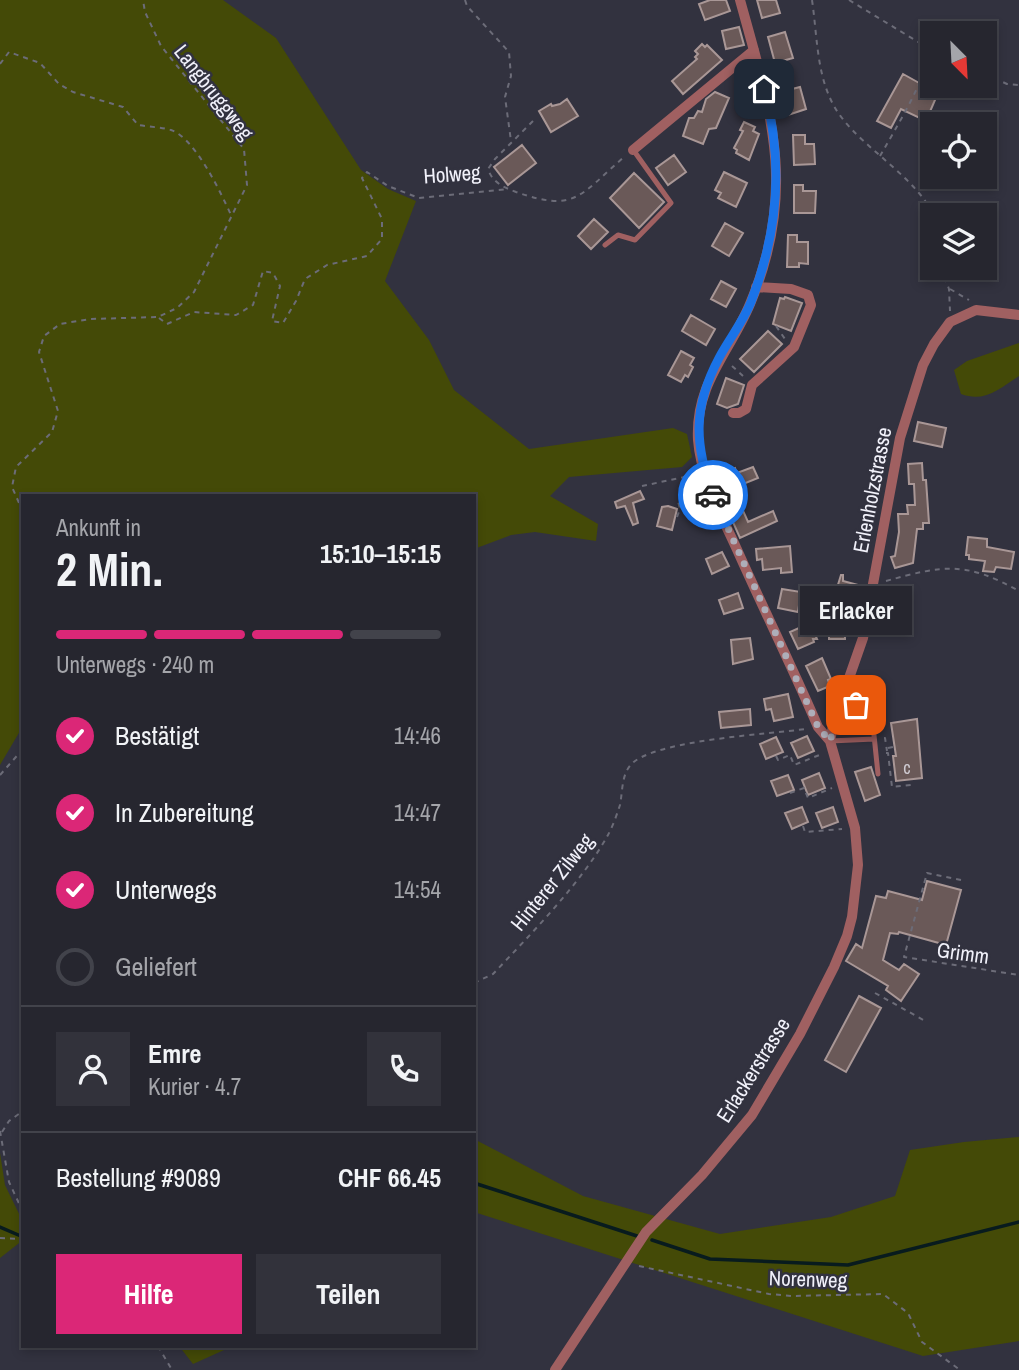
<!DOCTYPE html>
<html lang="de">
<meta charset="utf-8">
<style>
body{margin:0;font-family:"Archivo Narrow",sans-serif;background:#32323b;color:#f1f3f6;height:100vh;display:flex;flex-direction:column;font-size:26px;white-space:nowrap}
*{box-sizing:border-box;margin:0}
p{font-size:23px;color:#a4a5aa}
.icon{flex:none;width:38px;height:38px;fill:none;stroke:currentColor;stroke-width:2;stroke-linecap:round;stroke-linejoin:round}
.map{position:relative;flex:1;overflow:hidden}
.sheet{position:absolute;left:21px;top:494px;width:455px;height:854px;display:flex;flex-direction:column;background:#26262f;border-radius:0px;box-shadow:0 4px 10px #0003,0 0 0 2px #42434b}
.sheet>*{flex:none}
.needle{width:46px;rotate:156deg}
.controls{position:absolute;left:920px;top:21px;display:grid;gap:14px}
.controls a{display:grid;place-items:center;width:77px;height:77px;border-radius:0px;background:#26262f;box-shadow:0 4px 10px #0003,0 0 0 2px #42434b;font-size:35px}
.pin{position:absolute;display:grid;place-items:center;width:60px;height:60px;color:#fff;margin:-30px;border-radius:14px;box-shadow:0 4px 10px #0006}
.courier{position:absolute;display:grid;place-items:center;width:70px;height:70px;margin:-35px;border:5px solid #1a73e8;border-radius:50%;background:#fff;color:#222;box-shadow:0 2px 9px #0007}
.bubble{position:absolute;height:49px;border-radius:0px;background:#26262f;box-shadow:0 4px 10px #0003,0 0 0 2px #42434b;font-size:23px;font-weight:700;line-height:49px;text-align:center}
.headline em{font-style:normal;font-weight:700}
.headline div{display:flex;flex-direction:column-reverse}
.headline{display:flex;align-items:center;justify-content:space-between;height:119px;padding:0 35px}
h1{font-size:46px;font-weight:700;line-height:52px}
.bar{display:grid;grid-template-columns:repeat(4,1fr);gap:10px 7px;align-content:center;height:84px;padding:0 35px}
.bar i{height:9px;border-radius:5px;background:#42434b}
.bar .current{background:#db2777}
.bar p{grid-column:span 4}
.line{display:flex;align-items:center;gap:18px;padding:0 35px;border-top:2px solid #42434b}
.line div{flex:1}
.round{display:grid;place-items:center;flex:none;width:74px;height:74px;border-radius:0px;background:#32323b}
ol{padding:0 35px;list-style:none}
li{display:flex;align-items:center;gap:21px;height:77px}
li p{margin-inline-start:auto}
li .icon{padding:7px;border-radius:50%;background:#db2777;color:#fff;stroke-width:4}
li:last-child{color:#a4a5aa}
li i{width:38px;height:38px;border:4px solid #42434b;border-radius:50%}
.action{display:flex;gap:14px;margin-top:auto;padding:14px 35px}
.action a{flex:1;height:80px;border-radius:0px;background:#db2777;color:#fff;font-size:28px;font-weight:700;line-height:80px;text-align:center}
.action a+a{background:#32323b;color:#f1f3f6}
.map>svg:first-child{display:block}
.green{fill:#444a07}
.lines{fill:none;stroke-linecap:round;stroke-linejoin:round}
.stream{stroke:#081b1e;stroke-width:3.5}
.building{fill:#6a5958;stroke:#a99796;stroke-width:2}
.path{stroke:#6c6c78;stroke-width:2;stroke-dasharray:5 5;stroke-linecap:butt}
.lane{stroke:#a06061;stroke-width:5}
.street{stroke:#a06061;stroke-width:10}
.done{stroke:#aeaeb9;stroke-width:7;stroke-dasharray:0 12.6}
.route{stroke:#1a73e8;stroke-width:9}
.labels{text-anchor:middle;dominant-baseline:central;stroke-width:5;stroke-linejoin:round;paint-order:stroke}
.number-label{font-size:18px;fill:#cfcbd2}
.street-label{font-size:21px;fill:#f1f1fa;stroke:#32323f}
</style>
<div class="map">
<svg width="1019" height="1370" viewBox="0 0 1019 1370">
<rect width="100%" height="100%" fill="#32323f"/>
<!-- green -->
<path class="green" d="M0,0H223L276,38L361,170L388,189L416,201L385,281L429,340L454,390L529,449L673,428L687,434L692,457L682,467L569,477L550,496L598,524L596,541L535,532L511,535L474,549V495H23V726L0,765Z
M1019,343V376C1000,388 985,403 961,394L954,370L967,361Z
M1019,1137V1341L923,1356L474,1212V1139L583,1196L720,1234L831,1217L895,1196L910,1150L964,1142Z
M0,1153L5,1185L23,1222V1240L0,1258Z
M179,1346H233L193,1364Z"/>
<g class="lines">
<!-- stream -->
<path class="stream" d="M474,1183L637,1236
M0,1227L23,1237
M652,1240L710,1259L848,1265L1019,1222"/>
</g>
<!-- building -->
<path class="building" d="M710,0H726L730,11L705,20L699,4Z
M757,0H776L780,13L762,18Z
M739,27L744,45L726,49L722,31Z
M785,32L793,58L775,63L768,37Z
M702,44L705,47L707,45L722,60L683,94L672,81L697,59L695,57L698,54L695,51Z
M933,63V86H941L926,121L901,109L891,128L877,121L903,74L921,84Z
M790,83L792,89L800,87L806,109L788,115L780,86Z
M715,92L729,98L716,128L709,129L703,144L683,136L689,118H694L698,111L702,112L706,99Z
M567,99L578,116L551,132L539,111L551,104L552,106L560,104Z
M744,122L755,127L753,131L759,134L749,160L736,153L737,150L734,148L743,131L740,130Z
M793,135H805V144H814L815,164L794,165Z
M522,145L536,163L508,185L494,167Z
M674,155L686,172L668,185L656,168Z
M724,172L747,183L736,207L718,198L721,193L715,190Z
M634,173L664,202L639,228L610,198Z
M794,185H803V191H816L815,213H794Z
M594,219L608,232L591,249L578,236Z
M725,223L743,233L729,256L712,246Z
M788,235H797V242H808V264L799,263V267H787Z
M721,281L736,289L726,307L711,299Z
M785,297L802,303L791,331L773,324L780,298L784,299Z
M691,315L715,329L706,345L682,331Z
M768,331L782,344L754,372L740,359Z
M681,351L694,358L690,365L693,367L688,377L685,375L681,382L668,375Z
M726,378L744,385L738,404L727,408L717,404Z
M918,422L946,428L942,447L914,441Z
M922,463L923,480H926L929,523H923V529H917L913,563L895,568L891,557L895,556L899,532L898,514H908L907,505H915L914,484H909L908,464Z
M753,467L758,478L733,488L748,522L773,511L777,521L740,538L725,504L729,502L720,481L728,478L726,472L735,468L737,473Z
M640,491L644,499L633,503L638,523L633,525L625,506L617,508L615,502Z
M668,506L677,509L672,530L657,526L662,507Z
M968,537L987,539V547L1014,552L1011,569L996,567L994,572L983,571L985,561L969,559V555H966Z
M790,546L792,572L781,573V568L763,570L762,559L757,560L756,549Z
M722,552L729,566L712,574L706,559Z
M841,575H843V581L858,585L853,604L844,602L845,639H829V614Z
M782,589L801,592L798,612L778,608Z
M738,593L743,608L724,614L719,600Z
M810,623L817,639H813L814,642L798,649L790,632Z
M750,638L753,659L733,664L731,640Z
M822,658L831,679L828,680L830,686L818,691L806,666Z
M788,694L793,717L774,721L771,709L766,710L764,699Z
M750,709L751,725L721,728L719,712Z
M846,710L866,711L868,733L853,734V731L844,732L843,720Z
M917,719L922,778L896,781L893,756H896L891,723Z
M807,736L814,751L798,758L791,743Z
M776,737L783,752L766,759L760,744Z
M871,767L880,795L865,801L855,772Z
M819,773L825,788L808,795L802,780Z
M788,775L794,790L777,796L771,781Z
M802,807L808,822L792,829L785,813Z
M833,807L838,822L822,828L816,813Z
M927,881L961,890L946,945L899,932L898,934L890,933L883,960L899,970L904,964L919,974L901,1001L886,990L888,986L846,961L856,944L862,948L876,896L886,898L888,891L922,900Z
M859,996L881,1008L846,1072L825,1060Z"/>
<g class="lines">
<!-- path -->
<path class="path" d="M465,0L467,6L509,52L511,76L505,97L511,141
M812,0C818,40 816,85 842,118C864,148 922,183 933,216
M849,0L933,51
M0,64L9,52L40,63L59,84L73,92L123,107L138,125C149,127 161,127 171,130C195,138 221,193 231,215
M985,74L1007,84L1019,85
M533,121L495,159L488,169C492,182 503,187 516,192C576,213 580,195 624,157
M880,156C893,133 930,73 929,50
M941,268L949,289L950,311
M950,289L969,300
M159,318L167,324L194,312L236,315L253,305L263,271L273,273L280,286L272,321L283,323L296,301L305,279L327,265L367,256L382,239V219L362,178L367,172L388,186L419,198L508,189
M776,326L785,339
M732,366L743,376
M642,486L689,476L692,481
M23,512L12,487L16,467L52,432L58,411L39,352L44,336L60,324L90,319L158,317L177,308L194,292L247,185L244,149L161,46L145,12L143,0
M677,517L680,509L678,501L700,498
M886,581C944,565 965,561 1019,591
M884,738H885L887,751
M888,748L898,746
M886,753H888L892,787L911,785
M776,756L778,760L790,755L794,765L822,754
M0,775L23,749
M790,793L804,788L808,798L832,788
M803,826L805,832L842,829
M961,880L927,873L904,957L1019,975
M474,983L493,974C531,934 582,882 608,835C613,826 617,814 620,805C623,790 621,771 635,761C664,740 767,734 806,729
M875,993L927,1022
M0,1131L9,1182L23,1212
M2,1132L9,1121L23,1111
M0,1238L23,1239
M639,1266L769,1294L792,1296L883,1294L908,1313L922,1342L960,1370
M158,1346L172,1370"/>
<!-- lane -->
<path class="lane" d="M605,245L618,235L635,240L671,203L634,151
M841,704L871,706L878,774
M830,741L874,739"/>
<!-- street -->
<path class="street" d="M740,0C771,112 798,190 750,304C730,352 695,383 698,440C701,480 723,518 739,554C765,612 793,669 818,727L830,741
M633,150L754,50
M733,413H739L746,409L752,385L794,347L811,305L808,295L791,289L756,287
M555,1370L646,1232L702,1175L752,1115L800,1034L834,967L847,936L852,917L858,865L855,828L830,741L834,721L863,638L900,438L923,365L934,344L950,322L976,310L1019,315"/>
</g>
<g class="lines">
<!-- done -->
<path class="done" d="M713,495L818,727L830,741L841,704L856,705"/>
<!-- route -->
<path class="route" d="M713,495C694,444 693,407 719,358C729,339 743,322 751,302C778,233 784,161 764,89"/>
</g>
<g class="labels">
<!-- number labels -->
<g class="number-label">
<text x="907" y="767">c</text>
</g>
<!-- street labels -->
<g class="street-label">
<text transform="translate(214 92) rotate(52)">Langbruggweg</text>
<text transform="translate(452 174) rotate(-4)">Holweg</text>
<text transform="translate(872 490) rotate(-79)">Erlenholzstrasse</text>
<text transform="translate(552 882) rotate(-51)">Hinterer Zilweg</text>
<text transform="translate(963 953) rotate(8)">Grimm</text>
<text transform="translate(753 1070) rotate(-58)">Erlackerstrasse</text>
<text transform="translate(808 1279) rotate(2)">Norenweg</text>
</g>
</g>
</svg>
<div class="controls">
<a><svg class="needle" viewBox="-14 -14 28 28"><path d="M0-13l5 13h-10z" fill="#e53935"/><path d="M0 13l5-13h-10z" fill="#a4a5aa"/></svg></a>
<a><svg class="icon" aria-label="locate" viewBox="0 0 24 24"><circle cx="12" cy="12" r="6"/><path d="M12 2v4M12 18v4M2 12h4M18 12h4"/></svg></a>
<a><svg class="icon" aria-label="layers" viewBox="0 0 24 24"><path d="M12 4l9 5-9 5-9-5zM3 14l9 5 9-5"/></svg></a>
</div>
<div class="pin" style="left:856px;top:705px;background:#ea580c"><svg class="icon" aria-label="bag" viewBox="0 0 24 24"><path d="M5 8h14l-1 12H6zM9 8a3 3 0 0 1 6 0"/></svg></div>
<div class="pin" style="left:764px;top:89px;background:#1f2937"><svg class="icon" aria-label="home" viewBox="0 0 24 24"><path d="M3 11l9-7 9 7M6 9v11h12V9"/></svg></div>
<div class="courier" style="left:713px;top:495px"><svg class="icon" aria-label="car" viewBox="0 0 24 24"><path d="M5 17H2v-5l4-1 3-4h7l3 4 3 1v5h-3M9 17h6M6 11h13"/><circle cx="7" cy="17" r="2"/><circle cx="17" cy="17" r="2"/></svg></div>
<div class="bubble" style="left:800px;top:586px;width:112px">Erlacker</div>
<section class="sheet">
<div class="headline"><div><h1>2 Min.</h1><p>Ankunft in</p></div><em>15:10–15:15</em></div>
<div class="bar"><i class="current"></i><i class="current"></i><i class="current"></i><i></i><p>Unterwegs · 240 m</p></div>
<ol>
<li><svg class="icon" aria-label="check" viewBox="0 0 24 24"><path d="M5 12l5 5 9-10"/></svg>Bestätigt<p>14:46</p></li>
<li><svg class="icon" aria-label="check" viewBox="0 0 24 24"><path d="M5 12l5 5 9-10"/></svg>In Zubereitung<p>14:47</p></li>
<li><svg class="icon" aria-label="check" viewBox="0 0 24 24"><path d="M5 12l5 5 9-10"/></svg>Unterwegs<p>14:54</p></li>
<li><i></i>Geliefert</li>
</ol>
<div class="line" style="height:126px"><a class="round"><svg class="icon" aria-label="person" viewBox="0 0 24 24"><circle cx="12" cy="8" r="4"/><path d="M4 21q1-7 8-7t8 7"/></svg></a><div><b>Emre</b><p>Kurier · 4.7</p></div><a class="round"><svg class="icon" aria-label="phone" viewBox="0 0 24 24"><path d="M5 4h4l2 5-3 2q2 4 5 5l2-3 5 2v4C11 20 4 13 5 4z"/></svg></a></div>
<div class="line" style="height:91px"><div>Bestellung #9089</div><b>CHF 66.45</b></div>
<div class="action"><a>Hilfe</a><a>Teilen</a></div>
</section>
</div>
